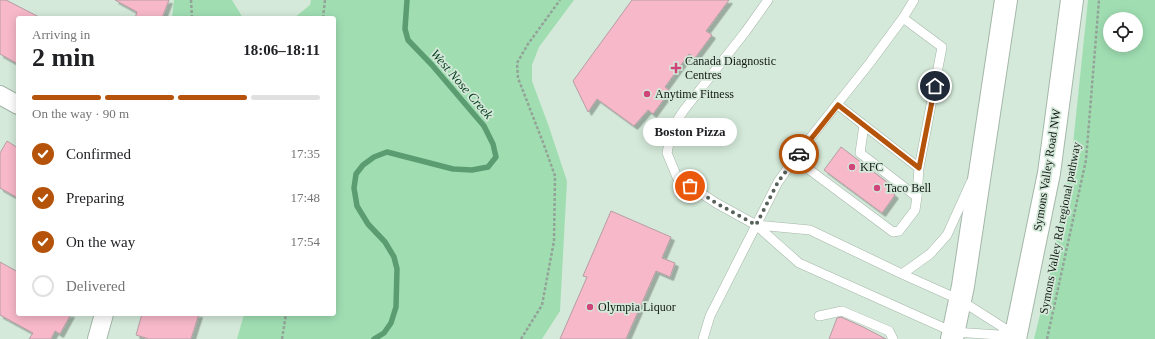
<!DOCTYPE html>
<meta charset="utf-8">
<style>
body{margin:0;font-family:Georgia,serif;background:#f6f6f6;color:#202124;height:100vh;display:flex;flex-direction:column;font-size:15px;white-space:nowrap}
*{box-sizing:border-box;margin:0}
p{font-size:13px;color:#757577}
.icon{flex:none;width:22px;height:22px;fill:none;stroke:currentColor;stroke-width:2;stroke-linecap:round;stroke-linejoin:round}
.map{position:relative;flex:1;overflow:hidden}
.drawer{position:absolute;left:16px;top:16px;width:320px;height:300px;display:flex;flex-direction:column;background:#fff;border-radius:4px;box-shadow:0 2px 10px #0003}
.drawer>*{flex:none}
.controls{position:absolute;left:1103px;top:12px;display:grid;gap:8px}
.controls a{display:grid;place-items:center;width:40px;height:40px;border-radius:50%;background:#fff;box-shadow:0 2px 10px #0003;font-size:20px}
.pin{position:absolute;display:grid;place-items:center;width:34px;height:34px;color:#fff;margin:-17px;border:2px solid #fff;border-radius:50%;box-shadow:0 1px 4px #0007}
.courier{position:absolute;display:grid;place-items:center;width:40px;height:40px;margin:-20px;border:3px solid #b45309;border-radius:50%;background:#fff;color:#222;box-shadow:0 1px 5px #0007}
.bubble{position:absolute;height:28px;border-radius:14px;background:#fff;box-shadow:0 2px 10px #0003;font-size:13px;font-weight:700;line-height:28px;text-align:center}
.headline em{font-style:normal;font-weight:700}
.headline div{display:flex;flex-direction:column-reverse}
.headline{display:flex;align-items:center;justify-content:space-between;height:68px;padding:0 16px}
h1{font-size:26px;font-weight:700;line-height:30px}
.bar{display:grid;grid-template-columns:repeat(4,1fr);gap:6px 4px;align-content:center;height:48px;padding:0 16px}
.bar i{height:5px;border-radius:3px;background:#e0e0e0}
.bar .selected{background:#b45309}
.bar p{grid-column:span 4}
ol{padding:0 16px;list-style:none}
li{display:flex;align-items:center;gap:12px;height:44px}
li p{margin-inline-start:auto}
li .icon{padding:4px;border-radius:50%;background:#b45309;color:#fff;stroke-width:4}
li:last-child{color:#757577}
li i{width:22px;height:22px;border:2px solid #e0e0e0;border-radius:50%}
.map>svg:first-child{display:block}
.green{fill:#a0deb2;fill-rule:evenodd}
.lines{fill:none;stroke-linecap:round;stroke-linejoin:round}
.stream{stroke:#5b9c70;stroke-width:5.5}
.building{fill:#f7b8c9;stroke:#b69da4;filter:url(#shadow)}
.service-casing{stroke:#a4b7a9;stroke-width:10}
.minor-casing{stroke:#a4b7a9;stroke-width:20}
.secondary-casing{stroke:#a4b7a9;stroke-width:24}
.path{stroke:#93a397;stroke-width:2.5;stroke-dasharray:3 2;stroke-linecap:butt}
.service{stroke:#fff;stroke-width:9}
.minor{stroke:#fff;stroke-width:18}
.secondary{stroke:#fff;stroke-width:22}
.done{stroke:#566259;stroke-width:4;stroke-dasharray:0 7.2}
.route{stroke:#b45309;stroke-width:5}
.poi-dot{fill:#cf4479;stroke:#d4e9d9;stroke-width:1.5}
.labels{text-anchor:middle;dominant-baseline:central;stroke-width:3.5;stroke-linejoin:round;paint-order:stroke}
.poi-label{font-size:12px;fill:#121914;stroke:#d4e9d9;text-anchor:start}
.street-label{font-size:12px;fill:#121914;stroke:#d4e9d9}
.water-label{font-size:13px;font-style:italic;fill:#073c1e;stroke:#d4e9d9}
</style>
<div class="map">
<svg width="1155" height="339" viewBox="0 0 1155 339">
<defs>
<filter id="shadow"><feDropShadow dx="3.5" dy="3.5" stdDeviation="0" flood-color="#0004"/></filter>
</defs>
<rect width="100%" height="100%" fill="#d4e9d9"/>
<!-- green -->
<path class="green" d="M174,0H232L243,18H172Z
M311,0H574L539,47L532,65V81L549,127L567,181L560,311L542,339H237L244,314H334V18H294L310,5Z
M1088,0H1155V339H1034L1049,278L1072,154ZM1110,19H1136V45H1110Z"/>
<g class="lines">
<!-- stream -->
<path class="stream" d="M374,339L384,333L391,323L396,307L397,269L394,257L385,242L368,224L357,206L354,188L356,174L363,165L374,157L387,152L453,169L472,170L488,167L496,157L493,144L484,126L432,65L408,40L405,29L407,0"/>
</g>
<!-- building -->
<path class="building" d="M0,0H6L41,18H18V64L0,54Z
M115,0H169L162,18H135L137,12Z
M632,0H729L706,31L712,35L695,58L689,54L665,87L670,91L653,114L648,110L634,126L597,99L588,112L573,81Z
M7,141L18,148V198L0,188V153Z
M841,147L892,186L889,190L895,195L882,213L824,170Z
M611,211L671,237L662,258L675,263L670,277L656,271L626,339H560L587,277L583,276Z
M0,262L18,272V314H71L60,334L55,331L51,339H29L33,333L0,315Z
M142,314H199L191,339H149L136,335Z
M841,317L863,327L886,339H829L837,318Z"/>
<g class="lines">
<defs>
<path id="service" d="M768,0L746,31L684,110L672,128L667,153L677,177L716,203L756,225L799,263L953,332L1015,336
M838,105L919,168L942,47L903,18
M795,159L893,232L899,231L915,210L917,197L860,153L864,125
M917,197L919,168
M756,225L810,230L902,274L960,300L1015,335
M902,274L930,254L947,235L971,182
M819,316L842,311L889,331L893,339
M703,339L710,316L778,182L807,142L869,64L903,18L914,0"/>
<path id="minor" d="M0,95L18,105
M97,339L104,314"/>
<path id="secondary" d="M952,339L963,286L1006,0
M1015,339L1049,173L1072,0"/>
</defs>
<!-- service casing -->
<use href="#service" class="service-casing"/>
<!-- minor casing -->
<use href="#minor" class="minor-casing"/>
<!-- secondary casing -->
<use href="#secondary" class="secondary-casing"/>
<!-- path -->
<path class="path" d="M191,0L192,18
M323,18L325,0
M282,339L286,314
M521,339L542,305L554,241L555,176L544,145L518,78L517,63L528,44L560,0
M1047,339L1086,160L1099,0"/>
<!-- service -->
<use href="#service" class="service"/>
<!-- minor -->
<use href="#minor" class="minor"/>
<!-- secondary -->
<use href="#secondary" class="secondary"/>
</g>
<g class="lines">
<!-- done -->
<path class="done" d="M690,186L716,203L756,225L778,182L799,154"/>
<!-- route -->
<path class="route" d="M799,154L838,105L919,168L935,86"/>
</g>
<!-- markers -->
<g class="poi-dot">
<path d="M674 62h4v4h4v4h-4v4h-4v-4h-4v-4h4z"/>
<circle cx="647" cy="94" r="4"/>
<circle cx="852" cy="167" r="4"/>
<circle cx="877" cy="188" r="4"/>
<circle cx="590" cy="307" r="4"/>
</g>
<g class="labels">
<!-- poi labels -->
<g class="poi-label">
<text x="685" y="61">Canada Diagnostic<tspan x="685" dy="14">Centres</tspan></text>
<text x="655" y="94">Anytime Fitness</text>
<text x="860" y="167">KFC</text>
<text x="885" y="188">Taco Bell</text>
<text x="598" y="307">Olympia Liquor</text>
</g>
<!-- street labels -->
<g class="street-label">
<text transform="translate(1047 170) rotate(-81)">Symons Valley Road NW</text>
<text transform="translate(1060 228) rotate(-79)">Symons Valley Rd regional pathway</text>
</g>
<!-- water labels -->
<g class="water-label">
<text transform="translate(462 84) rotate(49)">West Nose Creek</text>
</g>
</g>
</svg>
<div class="controls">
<a><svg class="icon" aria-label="locate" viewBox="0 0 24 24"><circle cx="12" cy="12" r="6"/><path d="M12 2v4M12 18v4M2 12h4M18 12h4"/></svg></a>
</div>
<div class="pin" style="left:690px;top:186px;background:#ea580c"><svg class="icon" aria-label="bag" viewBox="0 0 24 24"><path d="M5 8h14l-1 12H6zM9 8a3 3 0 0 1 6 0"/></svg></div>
<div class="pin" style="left:935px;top:86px;background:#1f2937"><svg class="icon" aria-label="home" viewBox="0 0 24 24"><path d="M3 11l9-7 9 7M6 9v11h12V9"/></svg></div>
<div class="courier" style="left:799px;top:154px"><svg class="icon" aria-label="car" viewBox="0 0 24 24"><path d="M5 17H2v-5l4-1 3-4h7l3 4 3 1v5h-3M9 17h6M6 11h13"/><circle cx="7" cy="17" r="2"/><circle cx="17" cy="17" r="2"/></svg></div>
<div class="bubble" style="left:643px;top:118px;width:94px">Boston Pizza</div>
<section class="drawer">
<div class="headline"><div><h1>2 min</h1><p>Arriving in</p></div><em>18:06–18:11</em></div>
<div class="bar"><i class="selected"></i><i class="selected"></i><i class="selected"></i><i></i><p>On the way · 90 m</p></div>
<ol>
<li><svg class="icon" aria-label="check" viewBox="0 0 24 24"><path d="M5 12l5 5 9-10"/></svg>Confirmed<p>17:35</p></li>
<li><svg class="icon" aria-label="check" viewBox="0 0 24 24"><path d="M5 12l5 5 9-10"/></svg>Preparing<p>17:48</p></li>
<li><svg class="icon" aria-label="check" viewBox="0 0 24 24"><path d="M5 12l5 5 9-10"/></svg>On the way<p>17:54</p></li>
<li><i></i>Delivered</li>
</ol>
</section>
</div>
